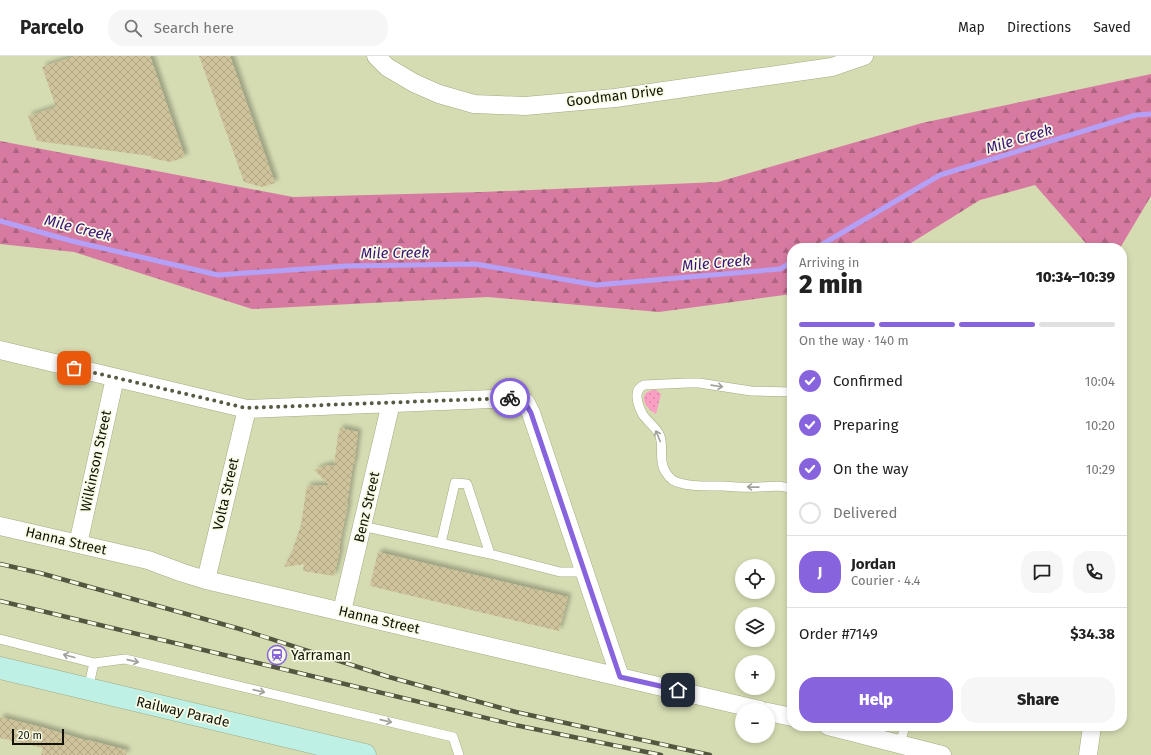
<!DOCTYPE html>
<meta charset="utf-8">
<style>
body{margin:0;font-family:"Fira Sans",sans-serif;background:#f6f6f6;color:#222;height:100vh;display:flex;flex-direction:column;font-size:15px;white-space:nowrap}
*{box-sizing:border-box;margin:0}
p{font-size:13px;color:#767676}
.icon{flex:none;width:22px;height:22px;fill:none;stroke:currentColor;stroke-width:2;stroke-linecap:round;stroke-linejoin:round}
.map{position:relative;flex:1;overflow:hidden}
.sheet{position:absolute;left:787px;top:187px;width:340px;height:488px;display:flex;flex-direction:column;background:#fff;border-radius:16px;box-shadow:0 2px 6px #0003}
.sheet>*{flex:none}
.tools{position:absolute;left:735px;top:503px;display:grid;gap:8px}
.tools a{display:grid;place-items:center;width:40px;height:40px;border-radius:50%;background:#fff;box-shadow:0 2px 6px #0003;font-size:20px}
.scale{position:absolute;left:12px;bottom:10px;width:52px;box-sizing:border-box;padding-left:4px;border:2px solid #121305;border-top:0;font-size:11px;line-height:14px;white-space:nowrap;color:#121305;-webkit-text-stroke:3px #f7fbe5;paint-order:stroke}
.pin{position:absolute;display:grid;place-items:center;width:34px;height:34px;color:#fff;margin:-17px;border-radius:8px;box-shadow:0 2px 6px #0006}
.courier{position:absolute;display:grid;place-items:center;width:40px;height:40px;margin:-20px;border:3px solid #8763de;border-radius:50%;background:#fff;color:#222;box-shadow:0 1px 5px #0007}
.head em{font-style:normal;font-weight:800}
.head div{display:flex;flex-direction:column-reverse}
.head{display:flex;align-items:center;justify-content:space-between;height:68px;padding:0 12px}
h1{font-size:26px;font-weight:800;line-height:30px}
.bar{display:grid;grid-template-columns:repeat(4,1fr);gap:6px 4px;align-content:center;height:48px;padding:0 12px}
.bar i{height:5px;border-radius:3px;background:#e0e0e0}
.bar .on{background:#8763de}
.bar p{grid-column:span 4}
.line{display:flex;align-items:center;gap:10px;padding:0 12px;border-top:1px solid #e0e0e0}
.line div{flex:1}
.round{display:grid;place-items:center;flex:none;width:42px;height:42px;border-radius:16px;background:#f6f6f6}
ol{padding:0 12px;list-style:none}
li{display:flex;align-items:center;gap:12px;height:44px}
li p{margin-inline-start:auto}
li .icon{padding:4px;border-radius:50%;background:#8763de;color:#fff;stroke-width:4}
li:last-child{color:#767676}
li i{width:22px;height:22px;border:2px solid #e0e0e0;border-radius:50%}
.cta{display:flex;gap:8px;margin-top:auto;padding:8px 12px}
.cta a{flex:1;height:46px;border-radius:16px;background:#8763de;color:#fff;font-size:16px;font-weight:800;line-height:46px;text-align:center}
.cta a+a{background:#f6f6f6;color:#222}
header{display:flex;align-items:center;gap:24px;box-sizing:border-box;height:56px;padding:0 20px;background:#fff;border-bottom:1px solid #e0e0e0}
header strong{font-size:19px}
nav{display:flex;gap:22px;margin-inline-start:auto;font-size:14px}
.search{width:280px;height:36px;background:#f6f6f6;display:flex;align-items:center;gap:10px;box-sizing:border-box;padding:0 14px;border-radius:16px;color:#767676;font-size:15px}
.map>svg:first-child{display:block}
.forest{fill:url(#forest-firs)}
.park{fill:url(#park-dots)}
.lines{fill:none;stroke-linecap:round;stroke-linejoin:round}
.stream{stroke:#b4a0f7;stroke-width:5}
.building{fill:url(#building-cross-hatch);filter:url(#shadow)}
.lane-casing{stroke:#a4a981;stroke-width:10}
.street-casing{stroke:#a4a981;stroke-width:19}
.secondary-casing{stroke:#a4a981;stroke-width:23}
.lane{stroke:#fff;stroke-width:9}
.street{stroke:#fff;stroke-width:18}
.secondary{stroke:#bef0e6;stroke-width:22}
.rail-casing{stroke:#54573f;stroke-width:4.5}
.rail{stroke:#f7fbe5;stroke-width:3;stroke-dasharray:9;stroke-linecap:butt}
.oneway{stroke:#a0a19b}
.done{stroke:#575942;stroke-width:4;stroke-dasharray:0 7.2}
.route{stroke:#8763de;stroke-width:5}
.labels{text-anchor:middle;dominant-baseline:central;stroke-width:3.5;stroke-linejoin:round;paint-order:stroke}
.street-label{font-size:14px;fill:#121305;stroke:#f7fbe5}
.poi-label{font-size:14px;fill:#121305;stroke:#f7fbe5;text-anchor:start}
.water-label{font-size:15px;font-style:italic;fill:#3b1177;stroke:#f7fbe5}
</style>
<header>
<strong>Parcelo</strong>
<div class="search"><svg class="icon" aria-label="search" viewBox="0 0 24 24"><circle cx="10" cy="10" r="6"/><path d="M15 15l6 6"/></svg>Search here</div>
<nav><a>Map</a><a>Directions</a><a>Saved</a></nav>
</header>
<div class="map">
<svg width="1151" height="699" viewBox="0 0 1151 699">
<defs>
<pattern id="forest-firs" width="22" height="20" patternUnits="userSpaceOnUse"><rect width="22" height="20" fill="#d77aa2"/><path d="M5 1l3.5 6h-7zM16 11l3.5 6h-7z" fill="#ad6382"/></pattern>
<pattern id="park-dots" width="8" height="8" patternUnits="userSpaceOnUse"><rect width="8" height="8" fill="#fa9fc4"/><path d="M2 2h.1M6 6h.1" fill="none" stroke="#d588a7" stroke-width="1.8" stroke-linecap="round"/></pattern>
<pattern id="building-cross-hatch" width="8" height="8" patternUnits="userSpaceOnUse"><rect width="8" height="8" fill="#cfc39b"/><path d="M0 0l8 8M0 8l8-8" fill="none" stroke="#b1a784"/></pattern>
<filter id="shadow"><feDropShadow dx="3.5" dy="-3.5" stdDeviation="2" flood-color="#0004"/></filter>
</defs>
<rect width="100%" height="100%" fill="#d6dcb2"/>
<!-- forest -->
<path class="forest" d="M1151,18V140L1120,192H1090L1035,129L980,144L903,192H792V238L659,256L488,241L252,253L74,196L0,188V85L293,141L482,136L718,126L922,67Z"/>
<!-- park -->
<path class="park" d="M656,334L661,338L656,358C644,352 636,335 656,334Z"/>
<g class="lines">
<!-- stream -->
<path class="stream" d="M0,165L72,185L218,219L347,210L475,208L596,229L780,213L792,206
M816,192L940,119L1136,59L1151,58"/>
</g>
<!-- building -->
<path class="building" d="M75,0H150L185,101L170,106L151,102V100L37,85L28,60L56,51L42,11Z
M199,0H230L275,127L262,131L244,126Z
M340,372L358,376L354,408H353L347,448L348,449L342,476L339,493L340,494L334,520L303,515L304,508L284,511L292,496L301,469L307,430L329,429L314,414L328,409L334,410L338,380Z
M378,496L568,541L559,575L370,530Z
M0,661L41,671L88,685V684L126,694V699H41L43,692L0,682Z"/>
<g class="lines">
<defs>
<path id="lane" d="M792,336L751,335L699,327H687L644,329C632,334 638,350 643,359C648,366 657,372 660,380C664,393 658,407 667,418C670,423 675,426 680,427C693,431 708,430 722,430C734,431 747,432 759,431C772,431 778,428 792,433
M362,470L490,498L560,516H584
M441,487L455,427L467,428L490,498
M0,583L94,607L88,633
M94,607L125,603L453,681L459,699
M900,688L905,670"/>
<path id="street" d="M376,0L387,11L414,27L439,38L474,48L525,50L615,42L832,11L864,0
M0,294L247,353L518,342L526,347L531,357L620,621
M0,470L148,504L183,517L206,524L760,654
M78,488L115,322
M206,524L247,353
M342,555L391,347
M768,656L792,661
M828,670L942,699
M1088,699L1092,670"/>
<path id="secondary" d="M0,612L365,699"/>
</defs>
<!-- lane casing -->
<use href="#lane" class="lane-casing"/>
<!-- street casing -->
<use href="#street" class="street-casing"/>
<!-- secondary casing -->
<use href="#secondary" class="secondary-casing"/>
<!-- lane -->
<use href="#lane" class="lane"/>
<!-- street -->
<use href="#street" class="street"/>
<!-- secondary -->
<use href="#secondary" class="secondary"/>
<defs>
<path id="rail" d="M0,508L40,517L240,573L389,621L516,656L710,699
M0,545L515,669L661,699"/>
</defs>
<!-- rail casing -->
<use href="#rail" class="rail-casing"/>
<!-- rail -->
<use href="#rail" class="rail"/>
</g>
<!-- one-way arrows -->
<defs><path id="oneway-shaft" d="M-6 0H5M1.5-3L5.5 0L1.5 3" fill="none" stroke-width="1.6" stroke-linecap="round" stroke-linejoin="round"/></defs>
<g class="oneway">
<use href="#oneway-shaft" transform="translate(717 330) rotate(8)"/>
<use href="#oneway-shaft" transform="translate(658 380) rotate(-112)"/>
<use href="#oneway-shaft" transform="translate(753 431) rotate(-179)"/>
<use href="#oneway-shaft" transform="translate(69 600) rotate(-165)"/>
<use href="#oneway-shaft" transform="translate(133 605) rotate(13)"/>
<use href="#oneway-shaft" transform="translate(259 635) rotate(13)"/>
<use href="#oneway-shaft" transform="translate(386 665) rotate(13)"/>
</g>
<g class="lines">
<!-- done -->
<path class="done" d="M74,312L246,352L510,342"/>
<!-- route -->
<path class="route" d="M510,342C523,342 525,346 531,357L620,621L678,634"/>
</g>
<!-- icons -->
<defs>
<symbol id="station-ring" viewBox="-11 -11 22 22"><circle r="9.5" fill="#f7fbe5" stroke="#8763de" stroke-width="1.5"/><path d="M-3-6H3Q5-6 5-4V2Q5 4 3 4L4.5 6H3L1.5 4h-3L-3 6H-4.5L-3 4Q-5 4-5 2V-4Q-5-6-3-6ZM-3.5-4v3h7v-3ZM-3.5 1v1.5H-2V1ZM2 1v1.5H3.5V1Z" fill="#8763de"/></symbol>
</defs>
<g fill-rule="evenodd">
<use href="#station-ring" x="266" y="588" width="22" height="22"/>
</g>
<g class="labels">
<!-- street labels -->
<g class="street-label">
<text transform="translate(615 40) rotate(-7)">Goodman Drive</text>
<text transform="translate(96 405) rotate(-78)">Wilkinson Street</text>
<text transform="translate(226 438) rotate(-77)">Volta Street</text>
<text transform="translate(367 451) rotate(-77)">Benz Street</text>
<text transform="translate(66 485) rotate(13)">Hanna Street</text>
<text transform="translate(379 564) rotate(13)">Hanna Street</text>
<text transform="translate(183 656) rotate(13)">Railway Parade</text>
</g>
<!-- poi labels -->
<g class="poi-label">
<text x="291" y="599">Yarraman</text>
</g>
<!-- water labels -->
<g class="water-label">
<text transform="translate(1019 83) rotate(-17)">Mile Creek</text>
<text transform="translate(78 172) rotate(14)">Mile Creek</text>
<text transform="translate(395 197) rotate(-1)">Mile Creek</text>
<text transform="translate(716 207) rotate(-5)">Mile Creek</text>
</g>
</g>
</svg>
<div class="tools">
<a><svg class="icon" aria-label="locate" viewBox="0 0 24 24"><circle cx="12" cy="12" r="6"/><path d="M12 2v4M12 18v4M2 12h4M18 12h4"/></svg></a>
<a><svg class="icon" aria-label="layers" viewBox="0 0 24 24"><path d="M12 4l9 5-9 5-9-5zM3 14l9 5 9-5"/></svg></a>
<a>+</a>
<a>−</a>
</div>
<div class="scale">20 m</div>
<div class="pin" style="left:74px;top:312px;background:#ea580c"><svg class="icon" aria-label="bag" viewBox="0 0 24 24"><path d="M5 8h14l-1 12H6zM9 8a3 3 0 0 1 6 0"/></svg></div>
<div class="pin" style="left:678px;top:634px;background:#1f2937"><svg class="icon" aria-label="home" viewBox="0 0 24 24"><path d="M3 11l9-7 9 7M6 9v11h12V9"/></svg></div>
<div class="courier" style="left:510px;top:342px"><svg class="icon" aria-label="bike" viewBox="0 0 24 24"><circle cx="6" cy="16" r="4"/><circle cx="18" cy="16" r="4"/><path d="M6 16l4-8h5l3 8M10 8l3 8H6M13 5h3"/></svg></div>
<section class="sheet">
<div class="head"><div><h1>2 min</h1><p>Arriving in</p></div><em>10:34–10:39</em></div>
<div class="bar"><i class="on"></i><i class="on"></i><i class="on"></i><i></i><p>On the way · 140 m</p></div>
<ol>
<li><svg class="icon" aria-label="check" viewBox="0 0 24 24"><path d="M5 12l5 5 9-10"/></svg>Confirmed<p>10:04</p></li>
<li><svg class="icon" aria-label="check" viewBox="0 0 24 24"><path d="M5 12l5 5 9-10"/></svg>Preparing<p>10:20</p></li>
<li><svg class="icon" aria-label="check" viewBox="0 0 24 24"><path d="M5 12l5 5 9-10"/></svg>On the way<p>10:29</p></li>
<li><i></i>Delivered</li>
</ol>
<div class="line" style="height:72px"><b class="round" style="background:#8763de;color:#fff">J</b><div><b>Jordan</b><p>Courier · 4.4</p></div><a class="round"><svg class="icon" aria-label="chat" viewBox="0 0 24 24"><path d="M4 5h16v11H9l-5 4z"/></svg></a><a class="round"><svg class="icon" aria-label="phone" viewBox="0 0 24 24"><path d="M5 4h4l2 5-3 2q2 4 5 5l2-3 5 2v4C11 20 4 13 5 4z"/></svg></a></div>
<div class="line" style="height:52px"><div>Order #7149</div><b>$34.38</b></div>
<div class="cta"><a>Help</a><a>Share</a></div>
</section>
</div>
